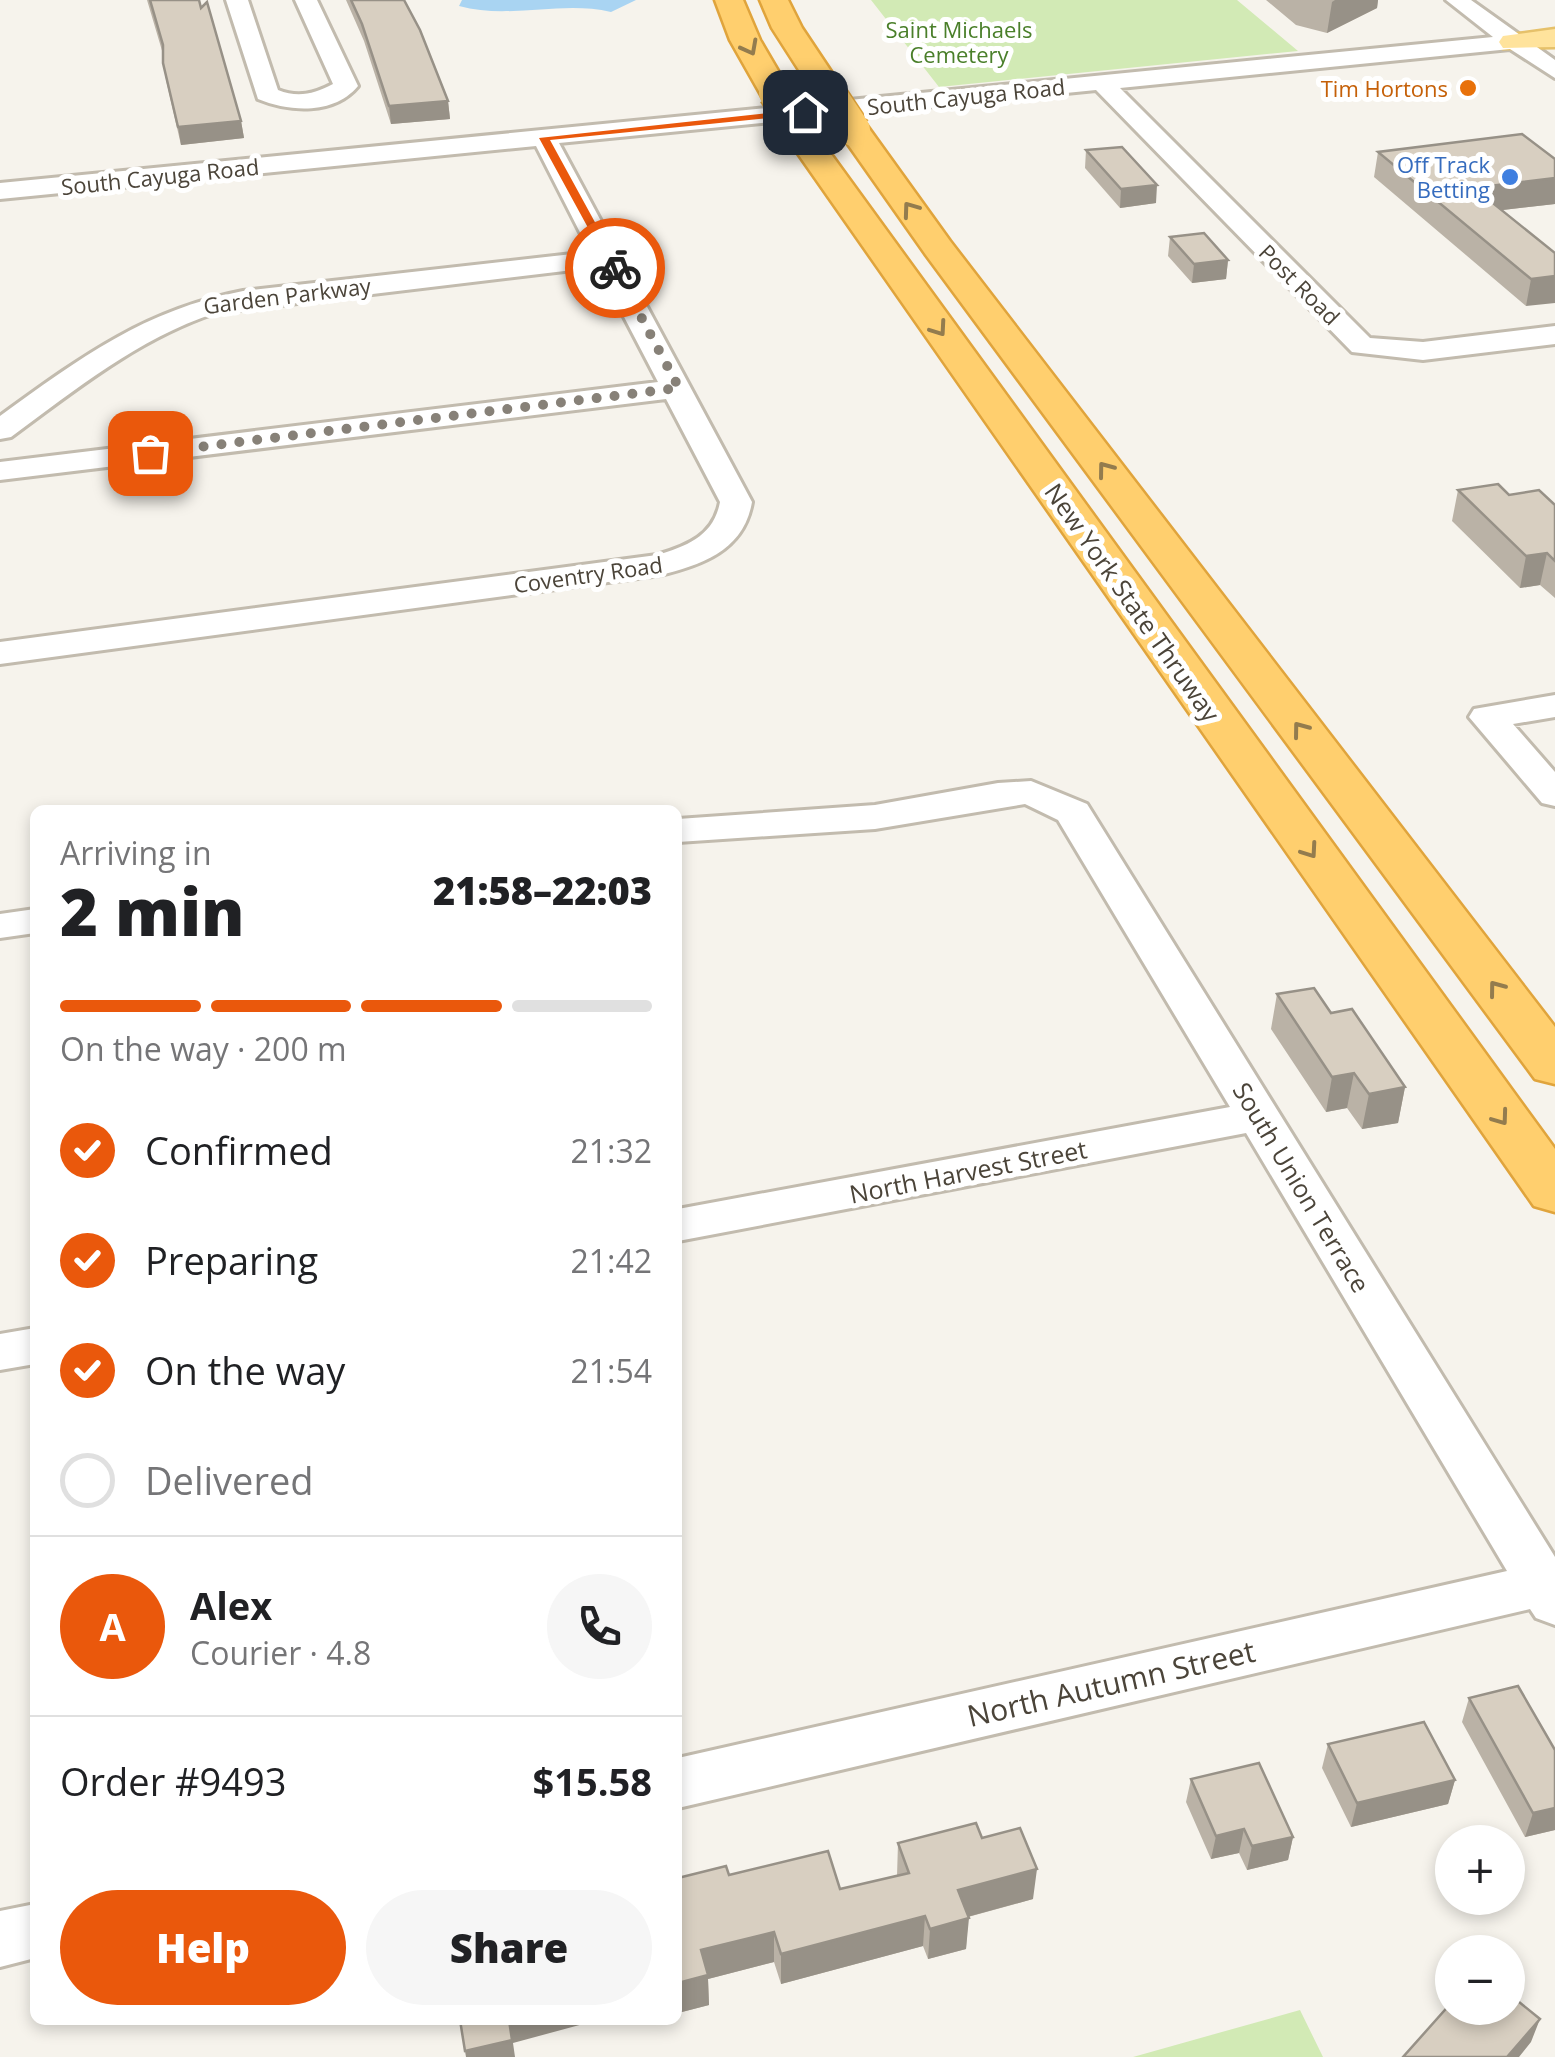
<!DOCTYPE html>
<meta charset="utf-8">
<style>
body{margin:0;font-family:"Open Sans",sans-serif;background:#f6f6f6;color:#202124;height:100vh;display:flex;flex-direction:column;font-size:38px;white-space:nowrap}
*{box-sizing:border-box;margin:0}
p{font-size:32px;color:#757577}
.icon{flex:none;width:55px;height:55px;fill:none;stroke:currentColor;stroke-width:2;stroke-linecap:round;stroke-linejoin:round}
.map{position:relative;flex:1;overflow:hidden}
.panel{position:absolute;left:30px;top:805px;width:652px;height:1220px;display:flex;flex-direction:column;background:#fff;border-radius:15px;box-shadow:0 5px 15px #0003}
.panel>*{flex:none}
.tools{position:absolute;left:1435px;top:1825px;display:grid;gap:20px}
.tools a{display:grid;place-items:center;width:90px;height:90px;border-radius:50%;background:#fff;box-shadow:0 5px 15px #0003;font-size:50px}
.pin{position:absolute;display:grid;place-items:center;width:85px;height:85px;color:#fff;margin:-42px;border-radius:20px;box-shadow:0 5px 15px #0006}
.courier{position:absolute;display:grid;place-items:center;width:100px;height:100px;margin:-50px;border:8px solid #ea580c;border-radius:50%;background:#fff;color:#222;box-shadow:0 2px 12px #0007}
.overview em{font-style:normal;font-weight:800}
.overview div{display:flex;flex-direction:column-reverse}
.overview{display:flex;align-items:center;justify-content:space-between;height:170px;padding:0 30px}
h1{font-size:65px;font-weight:800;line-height:75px}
.bar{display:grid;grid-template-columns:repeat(4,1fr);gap:15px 10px;align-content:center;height:120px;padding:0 30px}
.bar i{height:12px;border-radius:8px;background:#e0e0e0}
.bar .current{background:#ea580c}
.bar p{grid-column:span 4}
.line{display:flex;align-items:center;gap:25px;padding:0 30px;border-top:2px solid #e0e0e0}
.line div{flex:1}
.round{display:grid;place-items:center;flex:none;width:105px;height:105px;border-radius:52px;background:#f6f6f6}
ol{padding:0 30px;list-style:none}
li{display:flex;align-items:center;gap:30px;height:110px}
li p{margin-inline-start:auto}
li .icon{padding:10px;border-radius:50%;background:#ea580c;color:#fff;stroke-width:4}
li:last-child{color:#757577}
li i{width:55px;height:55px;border:5px solid #e0e0e0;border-radius:50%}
.cta{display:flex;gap:20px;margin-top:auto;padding:20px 30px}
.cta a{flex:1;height:115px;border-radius:60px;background:#ea580c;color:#fff;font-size:40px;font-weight:800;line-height:115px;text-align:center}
.cta a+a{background:#f6f6f6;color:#202124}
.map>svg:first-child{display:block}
.green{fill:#d2eab5}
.water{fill:#a9d4f2}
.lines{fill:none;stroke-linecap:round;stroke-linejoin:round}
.minor-casing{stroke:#c2bbae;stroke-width:6}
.major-casing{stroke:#e6c16a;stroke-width:5}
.highway-casing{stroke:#e0a43c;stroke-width:5}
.minor{fill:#fff;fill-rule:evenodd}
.major{fill:#ffe39c;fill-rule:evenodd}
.highway{fill:#ffcf6e;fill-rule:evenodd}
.highway-bridge-casing{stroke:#e0a43c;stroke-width:35;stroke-linecap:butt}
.highway-bridge{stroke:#ffcf6e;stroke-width:32}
.wall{fill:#bab2a6}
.shaded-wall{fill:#979187}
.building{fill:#d8cfc1;stroke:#979187;stroke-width:2.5}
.oneway{stroke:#937c4e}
.route{fill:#ea580c}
.done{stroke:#878178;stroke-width:10;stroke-dasharray:0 18}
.food-dot{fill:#e8710a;stroke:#fff;stroke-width:4}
.shop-dot{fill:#3f7fe0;stroke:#fff;stroke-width:4}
.labels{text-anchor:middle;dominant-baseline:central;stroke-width:10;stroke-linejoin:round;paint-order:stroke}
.far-park-label{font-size:22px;fill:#4a7f2a;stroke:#fff}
.far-food-label{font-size:22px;fill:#c56008;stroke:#fff;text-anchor:end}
.far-street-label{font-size:22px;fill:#4b4439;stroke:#fff}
.far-shop-label{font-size:22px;fill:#366cbe;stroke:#fff;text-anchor:end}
.street-label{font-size:25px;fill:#4b4439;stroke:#fff}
.near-street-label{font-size:30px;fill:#4b4439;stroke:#fff}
</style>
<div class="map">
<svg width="1555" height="2057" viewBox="0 0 1555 2057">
<rect width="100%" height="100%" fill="#f6f3ec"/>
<!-- green -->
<path class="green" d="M871,0H1237L1298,51L939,87Z
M1300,2010L1323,2057H1133Z"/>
<!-- water -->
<path class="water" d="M462,0H636L611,12C561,0 509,20 459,6Z"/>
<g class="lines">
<defs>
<path id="minor" d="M226,0H248L278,90C298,98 314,94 333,84L295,0H317L358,86C334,115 290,112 258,99Z
M1446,0H1471L1555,60V78L1510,49L1120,88L1370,338L1423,342L1555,326V344L1423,360L1352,352L1096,90L559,143L752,502C744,550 702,565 660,575L0,664V642L657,555C688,546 714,535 720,502L666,399L0,480V462L658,382L598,267L215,313C138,339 76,389 11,437L0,439V416C80,358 144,310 243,291L590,252L536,146L0,199V183L1493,37Z
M1555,695V717L1513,724L1555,772V806L1542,803L1469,717L1474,709Z
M1031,781L1087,804L1092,812L1555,1557V1625L1536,1618L1530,1609L678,1808V1758L1507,1571L1246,1133L678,1241V1209L1230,1107L1058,820L1025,804L875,829L678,842V819L875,805L998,783Z
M35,909V933L0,938V914Z
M35,1328V1364L0,1370V1334Z
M35,1904V1958L0,1967V1911Z"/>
<path id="major" d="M1555,29V47L1503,48L1499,42L1503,36Z"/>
<path id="highway" d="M715,0H743L760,40L791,93L786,100H764L730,40Z
M760,0H788L802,28L842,88L837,95H815L772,28Z
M854,120L865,123L950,241L1555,1027V1084L1535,1079L926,255L838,130L843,123Z
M801,125L812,128L1555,1149V1212L1534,1206L785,135L790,128Z"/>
</defs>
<!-- minor casing -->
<use href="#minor" class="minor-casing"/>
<!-- major casing -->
<use href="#major" class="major-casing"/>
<!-- highway casing -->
<use href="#highway" class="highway-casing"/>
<!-- minor -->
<use href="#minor" class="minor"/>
<!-- major -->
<use href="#major" class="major"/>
<!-- highway -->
<use href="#highway" class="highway"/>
<defs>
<path id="highway-bridge" d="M826,88L854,130
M775,93L801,135"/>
</defs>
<!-- highway-bridge casing -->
<use href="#highway-bridge" class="highway-bridge-casing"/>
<!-- highway-bridge -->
<use href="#highway-bridge" class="highway-bridge"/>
</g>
<!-- wall -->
<path class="wall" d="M147,0H199L241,121L244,138L181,145L166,80L163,54Z
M346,0H404L448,101L450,119L391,124L364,41Z
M1266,0H1378L1377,8L1327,33L1296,25Z
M1086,150L1156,203L1120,208L1085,168Z
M1378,152L1555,159V204L1502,210L1555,253L1526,306L1374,177Z
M1170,237L1228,260L1226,279L1192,283L1168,256Z
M1458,490L1509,495L1555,505V598L1540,585L1520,588L1452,521Z
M1277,994L1331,1013L1405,1087L1398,1123L1362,1129L1347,1108L1326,1112L1271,1029Z
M1469,1698L1555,1750V1830L1525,1837L1462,1722Z
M1328,1744L1455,1780L1448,1804L1351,1827L1322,1768Z
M1191,1779L1293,1837L1288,1860L1247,1870L1239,1853L1211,1859L1186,1802Z
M982,1838L1033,1899L968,1917L966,1949L928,1959L923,1946L781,1984L774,1962L708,1979L709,2005L678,2013L729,1875L840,1889L897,1876L898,1843Z"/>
<!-- shaded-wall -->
<path class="shaded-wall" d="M1335,0H1378L1377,8L1327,33L1332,2Z
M448,101L450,119L391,124L389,106Z
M241,121L244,138L181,145L178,127Z
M1555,178V204L1469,214L1474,188Z
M1157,185L1156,203L1120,208L1121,189Z
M1228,260L1226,279L1192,283L1194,264Z
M1555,276V303L1526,306L1531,279Z
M1547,553L1540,585L1520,588L1526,556Z
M1354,1073L1347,1108L1326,1112L1332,1077Z
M1405,1087L1398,1123L1362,1129L1369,1094Z
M1455,1780L1448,1804L1351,1827L1357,1803Z
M1555,1808V1830L1525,1837L1533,1813Z
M1244,1829L1239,1853L1211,1859L1216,1836Z
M1293,1837L1288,1860L1247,1870L1252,1846Z
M1037,1869L1033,1899L956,1920L958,1890Z
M925,1916L923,1946L781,1984V1954Z
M969,1918L966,1949L928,1959L930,1929Z
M774,1932V1962L708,1979L709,2005L678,2013V1983L701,1950Z
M1540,2019L1531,2042L1519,2057H1507Z
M509,2020H598L513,2043L515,2057H466L465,2051Z"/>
<!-- building -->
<path class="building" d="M150,0H199L201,8L207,2L241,121L178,127L163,63V45Z
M351,0H404L420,30L448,101L389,106L362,24Z
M1522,134L1555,159V178L1474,188L1555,253V276L1531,279L1378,152Z
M1122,147L1157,185L1121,189L1086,150Z
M1204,233L1228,260L1194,264L1170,237Z
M1498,484L1509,495L1539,490L1555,505V561L1547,553L1526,556L1458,490Z
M1314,988L1331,1013L1352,1009L1405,1087L1369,1094L1354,1073L1332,1077L1277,994Z
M1518,1686L1555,1750V1808L1533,1813L1469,1698Z
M1424,1722L1455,1780L1357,1803L1328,1744Z
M1259,1763L1293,1837L1252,1846L1244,1829L1216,1836L1191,1779Z
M976,1823L982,1838L1020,1828L1037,1869L958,1890L969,1918L930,1929L925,1916L781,1954L774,1932L701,1950L708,1975L678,1983V1878L726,1866L729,1875L828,1851L840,1889L909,1873L898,1843Z
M1508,1993L1540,2019L1507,2057H1403L1452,2002V2008H1508Z
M460,2020H509L512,2040L465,2051Z"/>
<!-- one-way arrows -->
<defs><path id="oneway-chevron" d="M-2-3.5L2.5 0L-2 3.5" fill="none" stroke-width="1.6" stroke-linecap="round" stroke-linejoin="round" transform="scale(2.5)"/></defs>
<g class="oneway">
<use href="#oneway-chevron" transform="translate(750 48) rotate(62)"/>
<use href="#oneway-chevron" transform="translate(910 209) rotate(-126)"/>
<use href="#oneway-chevron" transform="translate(939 329) rotate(55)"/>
<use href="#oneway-chevron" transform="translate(1105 469) rotate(-127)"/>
<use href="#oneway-chevron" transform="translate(1300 729) rotate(-127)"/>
<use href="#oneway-chevron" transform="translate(1310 851) rotate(55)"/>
<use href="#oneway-chevron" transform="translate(1496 988) rotate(-127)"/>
<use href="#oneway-chevron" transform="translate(1501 1118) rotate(54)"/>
</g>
<!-- route -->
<path class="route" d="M805,109L808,114L550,140L620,268L615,271L610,268L539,138Z"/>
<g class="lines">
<!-- done -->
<path class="done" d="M150,453L679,388L615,268"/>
</g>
<!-- markers -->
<circle class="food-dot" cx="1468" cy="88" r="10"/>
<circle class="shop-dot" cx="1510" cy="177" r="10"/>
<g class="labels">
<!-- far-park labels -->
<g class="far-park-label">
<text x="959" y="29">Saint Michaels<tspan x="959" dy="25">Cemetery</tspan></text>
</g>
<!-- far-food labels -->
<g class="far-food-label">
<text x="1448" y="88">Tim Hortons</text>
</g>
<!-- far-street labels -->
<g class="far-street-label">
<text transform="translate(966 96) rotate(-6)">South Cayuga Road</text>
<text transform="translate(160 176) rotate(-6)">South Cayuga Road</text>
<text transform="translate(1300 284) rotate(45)">Post Road</text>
<text transform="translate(287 295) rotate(-7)">Garden Parkway</text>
<text transform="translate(588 574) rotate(-8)">Coventry Road</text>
</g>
<!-- far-shop labels -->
<g class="far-shop-label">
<text x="1490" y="164">Off Track<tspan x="1490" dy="25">Betting</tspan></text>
</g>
<!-- street labels -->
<g class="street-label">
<text transform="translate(1133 602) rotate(55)">New York State Thruway</text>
<text transform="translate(968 1171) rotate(-11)">North Harvest Street</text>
<text transform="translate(1302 1187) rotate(59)">South Union Terrace</text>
</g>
<!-- near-street labels -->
<g class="near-street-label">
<text transform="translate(1111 1683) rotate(-13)">North Autumn Street</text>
</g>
</g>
</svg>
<div class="tools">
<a>+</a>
<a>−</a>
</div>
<div class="pin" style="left:150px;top:453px;background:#ea580c"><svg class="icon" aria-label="bag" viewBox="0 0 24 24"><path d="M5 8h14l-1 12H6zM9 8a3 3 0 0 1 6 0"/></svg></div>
<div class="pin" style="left:805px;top:112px;background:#1f2937"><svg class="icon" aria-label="home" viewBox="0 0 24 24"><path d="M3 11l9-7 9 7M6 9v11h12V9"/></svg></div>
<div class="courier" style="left:615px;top:268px"><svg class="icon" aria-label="bike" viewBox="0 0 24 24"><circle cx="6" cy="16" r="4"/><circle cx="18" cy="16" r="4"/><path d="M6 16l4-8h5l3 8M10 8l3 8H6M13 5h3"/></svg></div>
<section class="panel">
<div class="overview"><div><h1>2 min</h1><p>Arriving in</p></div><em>21:58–22:03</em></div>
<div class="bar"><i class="current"></i><i class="current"></i><i class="current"></i><i></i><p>On the way · 200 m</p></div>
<ol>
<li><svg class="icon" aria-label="check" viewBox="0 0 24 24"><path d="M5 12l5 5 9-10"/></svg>Confirmed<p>21:32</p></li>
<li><svg class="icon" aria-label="check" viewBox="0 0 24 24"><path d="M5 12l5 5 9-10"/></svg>Preparing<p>21:42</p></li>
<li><svg class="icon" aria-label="check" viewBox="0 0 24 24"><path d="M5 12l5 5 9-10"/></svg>On the way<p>21:54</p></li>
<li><i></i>Delivered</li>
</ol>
<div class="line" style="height:180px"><b class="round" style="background:#ea580c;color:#fff">A</b><div><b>Alex</b><p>Courier · 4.8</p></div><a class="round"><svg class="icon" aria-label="phone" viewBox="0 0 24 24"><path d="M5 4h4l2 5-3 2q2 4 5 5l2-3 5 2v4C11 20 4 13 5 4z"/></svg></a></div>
<div class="line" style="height:130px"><div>Order #9493</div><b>$15.58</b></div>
<div class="cta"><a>Help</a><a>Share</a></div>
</section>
</div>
